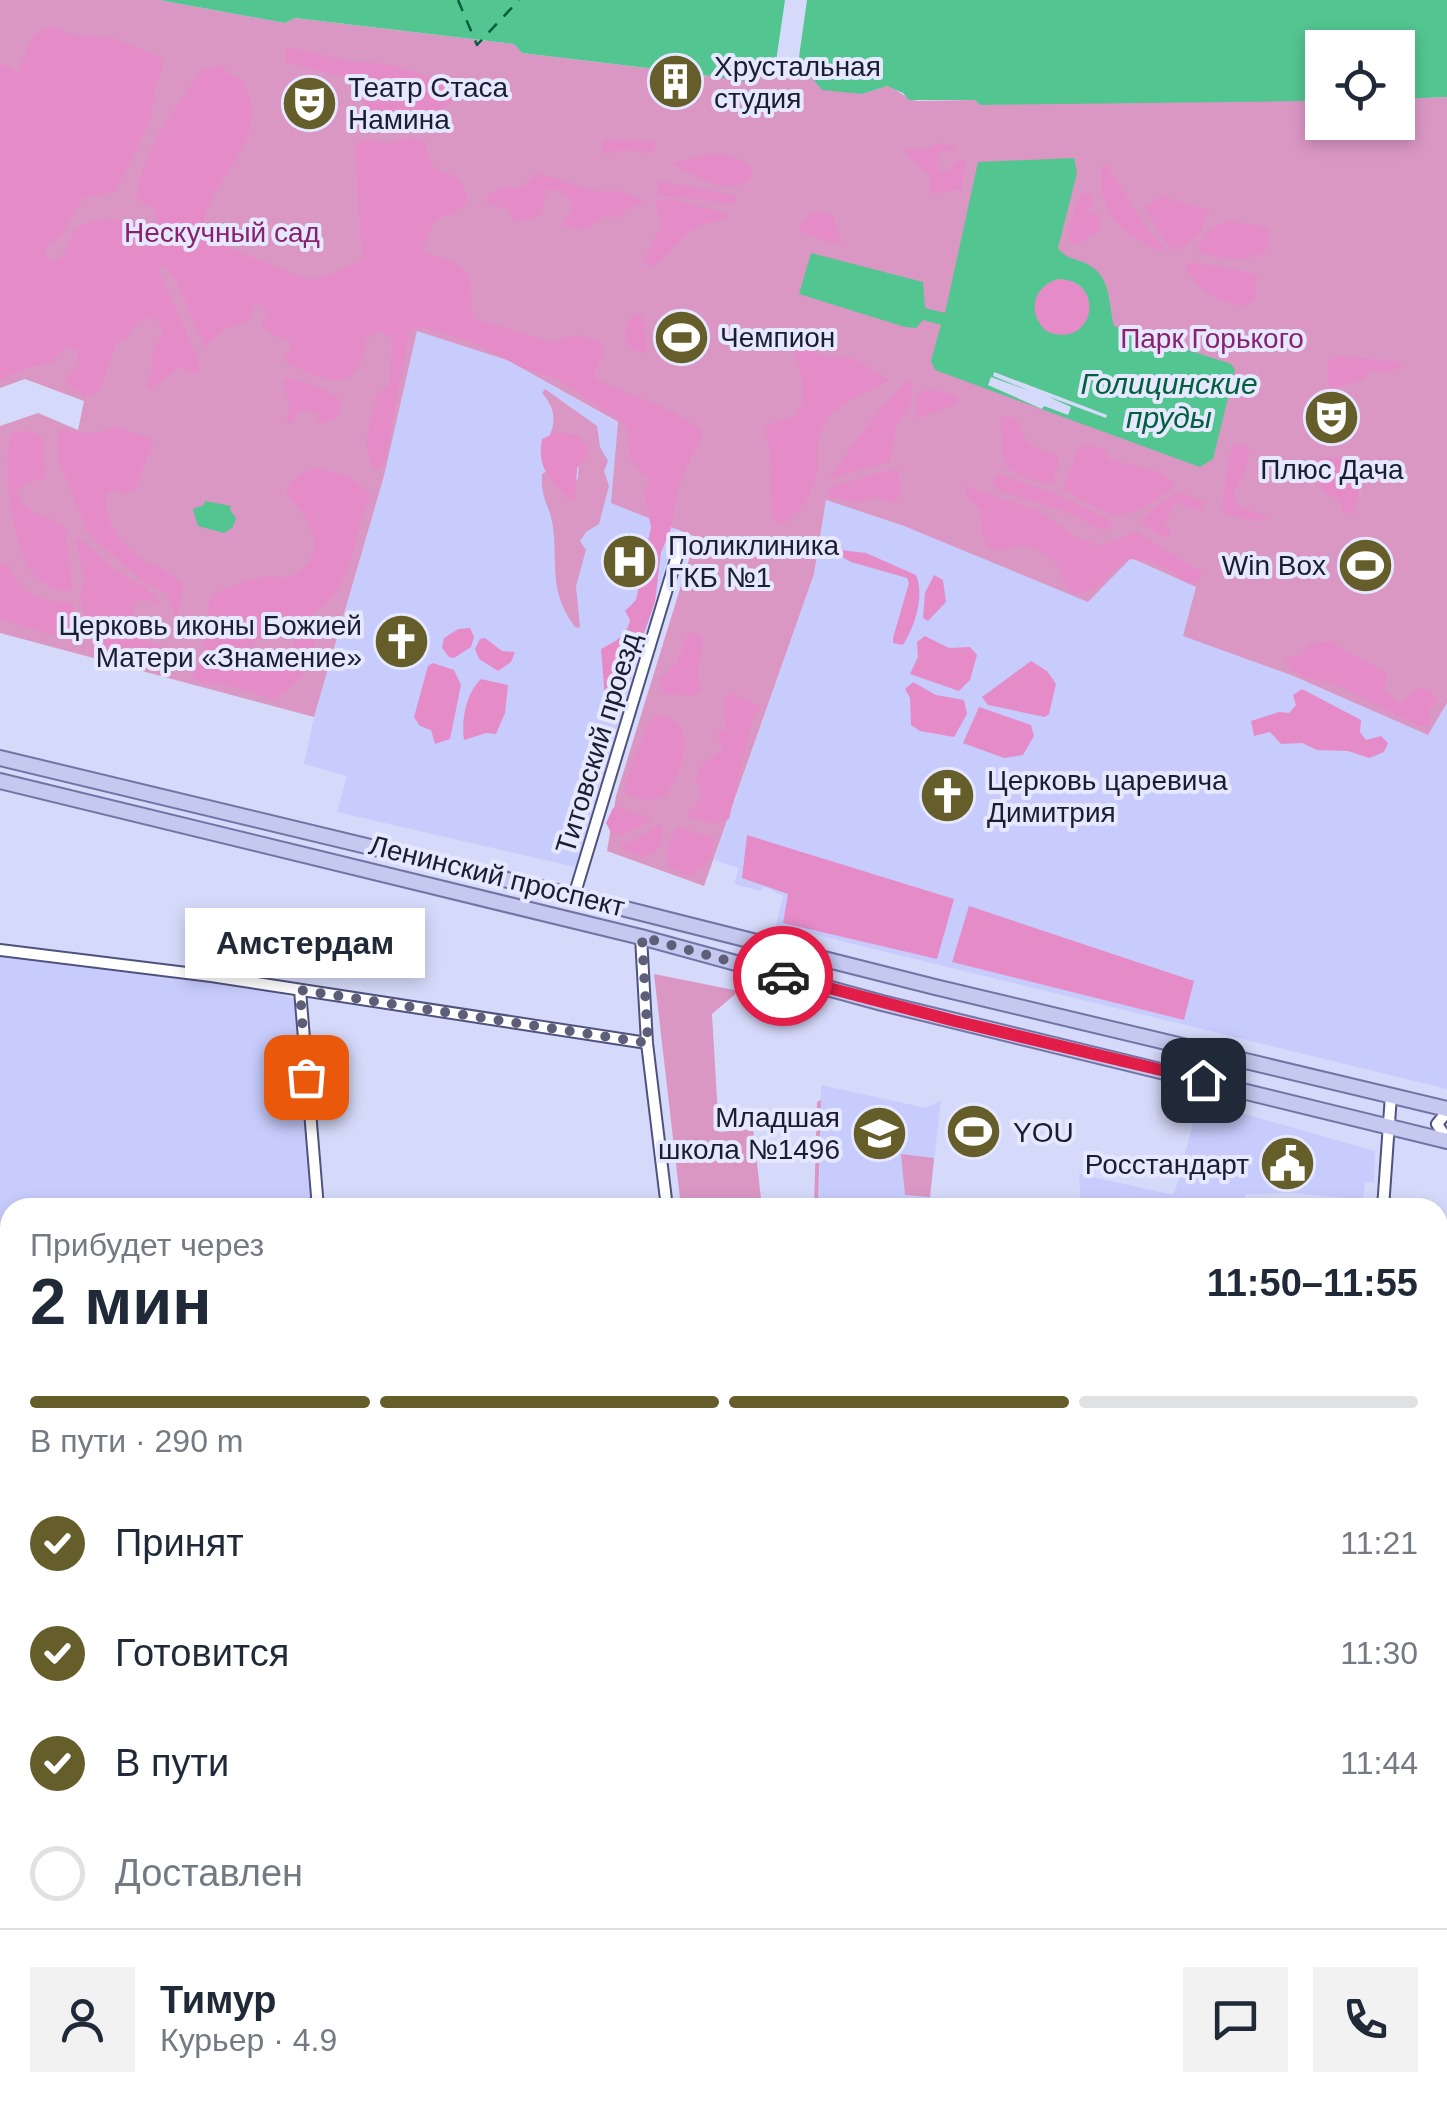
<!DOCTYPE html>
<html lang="ru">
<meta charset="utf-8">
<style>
body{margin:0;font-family:Helvetica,sans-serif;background:#f2f2f3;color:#1f2937;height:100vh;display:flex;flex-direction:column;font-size:38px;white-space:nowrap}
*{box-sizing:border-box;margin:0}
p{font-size:32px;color:#747a83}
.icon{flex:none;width:55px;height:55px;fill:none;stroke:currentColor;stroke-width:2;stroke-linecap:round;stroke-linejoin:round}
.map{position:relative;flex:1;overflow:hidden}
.sheet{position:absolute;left:0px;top:1198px;width:1448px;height:932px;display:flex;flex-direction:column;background:#fff;border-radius:30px 30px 0 0;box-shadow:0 5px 15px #0003}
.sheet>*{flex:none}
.controls{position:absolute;left:1305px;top:30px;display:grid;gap:20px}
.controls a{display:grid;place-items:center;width:110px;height:110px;border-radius:0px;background:#fff;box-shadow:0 5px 15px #0003;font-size:50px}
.pin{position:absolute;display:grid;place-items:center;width:85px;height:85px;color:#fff;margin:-42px;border-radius:20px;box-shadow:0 5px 15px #0006}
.courier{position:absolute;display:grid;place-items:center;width:100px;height:100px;margin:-50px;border:8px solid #e11d48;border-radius:50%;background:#fff;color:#222;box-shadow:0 2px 12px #0007}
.bubble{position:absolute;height:70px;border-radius:0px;background:#fff;box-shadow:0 5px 15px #0003;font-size:32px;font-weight:700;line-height:70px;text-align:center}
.overview em{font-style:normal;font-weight:700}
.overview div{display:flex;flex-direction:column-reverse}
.overview{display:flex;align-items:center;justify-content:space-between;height:170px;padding:0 30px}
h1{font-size:65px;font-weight:700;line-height:75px}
.bar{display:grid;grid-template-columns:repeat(4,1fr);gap:15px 10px;align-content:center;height:120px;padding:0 30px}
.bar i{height:12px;border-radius:8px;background:#e0e1e3}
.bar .current{background:#655d2a}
.bar p{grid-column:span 4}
.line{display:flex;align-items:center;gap:25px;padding:0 30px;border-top:2px solid #e0e1e3}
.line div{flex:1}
.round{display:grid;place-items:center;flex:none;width:105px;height:105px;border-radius:0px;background:#f2f2f3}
ol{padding:0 30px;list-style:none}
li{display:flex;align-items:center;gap:30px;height:110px}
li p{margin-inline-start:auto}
li .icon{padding:10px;border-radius:50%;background:#655d2a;color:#fff;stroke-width:4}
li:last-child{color:#747a83}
li i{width:55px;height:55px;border:5px solid #e0e1e3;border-radius:50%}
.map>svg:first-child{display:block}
.built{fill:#c7ccfc}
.green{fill:#db97c4}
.forest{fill:#e58cc8;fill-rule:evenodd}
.water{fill:#53c590;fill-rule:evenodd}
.pier{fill:#d6dafa}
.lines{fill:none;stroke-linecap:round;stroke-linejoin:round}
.ferry{stroke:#03603e;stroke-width:2.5;stroke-dasharray:12 10;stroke-linecap:butt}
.minor-casing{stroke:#4f527f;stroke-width:14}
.major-casing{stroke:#7075a5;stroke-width:18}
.minor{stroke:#fff;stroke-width:10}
.major{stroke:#c5c8ef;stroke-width:14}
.tram{stroke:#666981;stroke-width:2.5}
.done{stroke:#5c5f77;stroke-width:10;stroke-dasharray:0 18}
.route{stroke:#e11d48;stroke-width:12}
.labels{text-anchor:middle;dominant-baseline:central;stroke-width:8;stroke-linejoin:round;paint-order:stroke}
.poi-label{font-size:28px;fill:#1b1d30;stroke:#e5e8fe;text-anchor:start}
.park-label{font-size:28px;fill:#89226e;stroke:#e5e8fe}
.street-label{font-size:28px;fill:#1b1d30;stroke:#e5e8fe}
.water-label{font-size:30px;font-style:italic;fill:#03603e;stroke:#e5e8fe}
</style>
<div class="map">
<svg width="1447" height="2128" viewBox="0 0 1447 2128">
<rect width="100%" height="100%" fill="#d6dafa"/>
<!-- built -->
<path class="built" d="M417,330L507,360L618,423L611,503L677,527L575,867L337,812L347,776L304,764L314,717L384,476Z
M826,500L904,526L1130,558L1196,587L1184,636L1291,675L1428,735L1447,703V1089L776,925L783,896L765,887L761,891L734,884L739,868L714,860L814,574Z
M0,955L274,992L296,1000L313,1207L10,1208V1454L0,1444Z
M821,1085L926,1108L941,1100L929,1207L819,1208Z
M1199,1101L1375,1151L1374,1182H1365L1363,1200L1295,1193L1246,1194L1244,1207H1081L1079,1174L1174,1195Z
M1447,1735V1867L1438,1850V1739Z
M10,1835V1961L0,1964V1838Z
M488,2120H1158L1161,2128H482L480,2124Z"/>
<!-- green -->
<path class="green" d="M0,0H159L285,23L294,18L514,44L522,53L663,70L668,61L677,59L686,64L689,73L743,81L772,62C804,67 831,82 862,94L887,86C899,90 906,99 917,101L975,100L981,105L1317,93L1322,94V122H1398V99L1447,97V703L1428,735L1291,675L1183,636L1196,587L1131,558L1088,602L904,526L826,500L814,574L704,886L607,851L616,796L696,537L611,503L618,422L507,360L417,331L384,476L314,717L0,633V426L38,413L78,430L84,401L25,379L0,388Z
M545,389L597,426L600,447L608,461L604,471L609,486L599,524L586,532L580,541L586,550L576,586L580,628L575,627C548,590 558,566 553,527C550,505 540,499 542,474L551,469L569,483L578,479L579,460L548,439C557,421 555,408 542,393Z
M654,974L739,991L712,1014L719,1132L753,1129L762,1207H681Z
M821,1100L818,1207H814L817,1102Z
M901,1154L934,1158L930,1197L905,1195Z
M0,1474L10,1484V1769L0,1770Z"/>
<!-- forest -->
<path class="forest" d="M53,27L73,35L110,37L160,57L163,67L155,88L151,119L115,192L84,197L68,222L66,231L49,244L44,253L51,262C67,257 69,245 74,230C101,214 119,219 148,226L157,219L155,209L136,198C143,152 174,106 203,70L223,66L228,74L242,79C277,143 209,170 203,228C211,234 220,242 229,247C235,251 305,279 310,279C327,278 346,268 362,260L355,149L359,139C367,140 377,143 385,143C402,143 409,133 426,143C432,194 457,152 468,201C442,228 439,199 423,250C433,257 444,258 455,263C475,272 471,299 473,318L553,343C571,332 584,333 602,344L604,351L594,374L598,380L675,413L701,430V441L690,459L678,489L670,532L661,552L655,602L619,705L612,707L605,699L601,649C614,642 627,636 630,620L625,611L636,600L651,527L644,493L649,478C632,462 625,457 629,433L623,423L556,378L523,368L470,341L420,327L410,330L384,464L376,470C358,449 372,419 377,394L390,385L392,338L380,331L366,339C359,400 323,381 283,360L291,350L290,340L275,336L262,326L266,311L256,300L249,321L224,329L205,347L176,280L163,265L159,267V273L198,359L199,370L195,374L180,367L151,389L147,385L153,369L152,353L163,332L159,322L150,317L136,323L125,340L118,341C108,358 107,383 93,396L82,395L64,381L79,366L76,350L66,346L51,363L29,367L0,380V63L18,73C26,52 29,30 53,27Z
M291,48L354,62L383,63L458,85L460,95L435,115L414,108L372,117L364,104L366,87L362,82L286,62V50Z
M605,139L657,143L655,150C642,155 638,151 625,150C618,150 611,154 603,153L602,143Z
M938,143L954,146L957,151H941L936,162L940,172L950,170L956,161H966L962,189L930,194L929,175L906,154L908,149H929Z
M712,154C726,154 743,158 752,170L750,180C724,197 695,173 670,163Z
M1102,164L1107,166L1147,229L1166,251C1124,241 1095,209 1102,164Z
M537,173L591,190L625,192L645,203L629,208L617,218L606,215L585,230L563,225L562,220L571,214L573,204C567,195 558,188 547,190L540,215L515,223L508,209L486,203C489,187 509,187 521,188Z
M661,181L734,195L737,204L658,195L657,185Z
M1089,193L1094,203L1087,210L1099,214L1100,230L1076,245L1071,243L1067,234L1079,198L1081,194Z
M1162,196L1213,212L1204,217C1204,235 1190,241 1177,251L1167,244L1144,208Z
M670,199L722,212L728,216C717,223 705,221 695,228C678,238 667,260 650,267L645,262L646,257L662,224L655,204L658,200Z
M816,211L833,216L841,241L850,246L826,241L799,231L802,221Z
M1230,220C1243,226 1256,222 1269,229L1266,252C1243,263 1224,259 1200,252L1198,247L1210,229Z
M1200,263L1257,275L1255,301L1244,306C1213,299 1203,295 1185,267L1189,264Z
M1034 308a28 28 0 1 1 56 0a28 28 0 1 1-56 0Z
M633,314L643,316L647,353C622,352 620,332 633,314Z
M803,347L823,356L855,359L889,380C868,394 837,401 824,423C814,439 819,452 817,469C813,497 801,510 780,526L772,518L770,451L765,429C774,419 783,423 794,416C810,404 801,368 795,353Z
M1337,356L1396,361L1404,367L1382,372L1371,369L1361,381L1329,389L1328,361Z
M285,378C304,382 324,387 339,399L340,410L335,419L319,424L318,413L299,409L291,424L286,423L290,408L283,383Z
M908,381L912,383L911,404L896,426L890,461C868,469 852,470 829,480C839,462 893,390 908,381Z
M933,389L954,395L959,403L915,419L917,394Z
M1000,416C1026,416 1017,439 1035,448C1043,452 1052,453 1060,457L1052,484L1030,480L1007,468L1002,452Z
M116,427L154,440L135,490L124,494L113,489L105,495C104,517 119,543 137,556C153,568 171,568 183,586L177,622L167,594L143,582L87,532L57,457L58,430L96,433Z
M28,430L43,437L45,474L44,480C33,480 22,482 16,492C27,517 46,513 65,527L72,588L67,591C54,590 42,583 33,573C13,549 0,457 12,434C17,431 23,432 28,430Z
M557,432L577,435L588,448L587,458L577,468L575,500L570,501C553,480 536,471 542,439Z
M1087,444L1108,451L1107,459L1157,471L1173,482L1174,487C1120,525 1121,522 1063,489L1077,452Z
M1235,444L1249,447L1248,463L1233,494L1236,505C1248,512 1258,511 1270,517L1259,521L1228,515L1222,507L1230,454Z
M1321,458H1343L1356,467L1360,488L1353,515L1343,511L1338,498C1319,496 1316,478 1317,462Z
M317,468L348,476L371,494C353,532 355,588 313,613C309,626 314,632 315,645C317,667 290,690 273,699L232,686L200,682L192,676L203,656L209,603L215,594C233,585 267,571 285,578C332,563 314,520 286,494C291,479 302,471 317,468ZM266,631L295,639V649L270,660L250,655L252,645Z
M891,470L898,471L901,487L896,501L891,503L876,497L861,502L829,497L826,493L835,486Z
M999,474L1058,495L1113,522L1107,530L1097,528L1068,512L999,491L992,482Z
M964,486L1038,511L1072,535L1100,546L1136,532L1203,573L1198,582L1183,581L1175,573L1151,561L1129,559C1115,567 1106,582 1092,589C1061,606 1067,574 1056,563C1050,557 1036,548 1028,546C1015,543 1004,553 989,549L982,534L980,509L969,500Z
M1180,492L1204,503L1202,509L1175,504L1164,522L1172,535L1163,537L1140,522L1157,505Z
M80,539L114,570L148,589L161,606L146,600L136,601L129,629L135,637L162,646L160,663H154L138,655L112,652L93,641L80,599L85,579L75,541Z
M840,550L866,553L916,575C925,596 915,626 903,645L893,643V638L909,583L907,578L851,562L837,554Z
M0,563L9,566C26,601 38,599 74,603L72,618L80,639L48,634L0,619Z
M934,575L943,580L946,602L928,621L923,618L925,593Z
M470,628L474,637L471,647L454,658L449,657L442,648L444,638L458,629Z
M693,632L701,635L703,640L698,669L700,691L691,696L664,693L660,689V678L676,664L688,633Z
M925,636L949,648L970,647L977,655L970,680L959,691L910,674L918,657L917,642Z
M485,638L502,651L515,652L511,662L498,671L479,659L475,649L480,639Z
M1328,641L1387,673L1384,690L1398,702L1403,703L1412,691L1422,687L1437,697L1436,702L1429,710V726H1419L1332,683L1304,677L1293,671L1284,657H1300L1310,644Z
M1031,661L1047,671L1056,684L1049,714L1045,717L988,705L982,697Z
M433,663L454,670L461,685L450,739L435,744L431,730L420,726L414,717L428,666Z
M481,679L508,685L505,713L496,734L486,733L464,740C461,720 466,693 481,679Z
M913,682L936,695L964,700L967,714L954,737L920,731L911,725L910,698L905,689Z
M1302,689L1361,720L1360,732L1366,740L1381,736L1388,743L1384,752L1369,758L1348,751L1317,750L1302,743L1281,744L1270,732L1254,736L1251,721L1279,712L1289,713L1296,705L1293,695Z
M734,694L761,707L752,720L729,819L715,824L689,817L688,812L696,806L702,794L696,777L700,767L723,748L716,734L725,729L724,697Z
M979,707L1031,725L1034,736L1023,755L1004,758L963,743Z
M659,715C701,724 682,770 666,796L646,801L626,794L624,788L646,725Z
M618,806L642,816L650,815V821L621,835L611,833L606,823L613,808Z
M661,823L663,843L652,854L642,857L621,848L623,843L638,839Z
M679,827L714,838L711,860L689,876L670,868C665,853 667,838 679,827Z
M747,835L954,899L937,959L783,923L788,894L742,878Z
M969,906L1194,981L1184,1020L952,962Z"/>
<!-- water -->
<path class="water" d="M159,0H1447V97L1398,99V48H1322V94H1314L1307,101L980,105L975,100H909L903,93L887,86L862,94L822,90C798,58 773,54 744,81L689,73L686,64L677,59L668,61L664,70L522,53L514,44L295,18L285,23Z
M1074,158L1077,173L1058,248C1066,259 1074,258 1085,263C1112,275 1108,302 1114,326L1231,364L1235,370L1213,459L1200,467L935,370L931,361L941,325L923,320L916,328L905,327L799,294L811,253L923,282L925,308L945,313L978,162ZM1058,279C1109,280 1093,352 1046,331C1027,313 1032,287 1058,279Z
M205,501L231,506L230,510L236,518L233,527L224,533L198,526L193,509L204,505Z"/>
<!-- pier -->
<path class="pier" d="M785,0H807L797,71L775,68Z
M994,372L1107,415L1106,418L1047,396L1071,407L1068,415L1044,406L1042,409L988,385L991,377L1030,391L993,376Z"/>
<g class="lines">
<!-- ferry -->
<path class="ferry" d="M458,0L477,45L519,0"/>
<defs>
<path id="minor" d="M574,896L680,546
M641,937L647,1043L667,1208
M0,950L211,976L647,1043
M300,990L318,1208
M1204,1080L1215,1077L1220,1069L1219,1060L1214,1054
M1447,1112L1437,1124L1447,1139
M1383,1208L1391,1095
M1438,1359H1447
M0,1453L10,1461
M0,1820L10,1817
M367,2120L371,2128
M1175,2120L1176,2128"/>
<path id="major" d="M0,758L574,896L935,987L1447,1109
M0,781L641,937L882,1003L1447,1141
M1438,1640L1447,1637
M1438,1657L1447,1654
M0,1997L10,1995
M0,2015L10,2013"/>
</defs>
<!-- minor casing -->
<use href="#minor" class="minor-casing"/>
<!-- major casing -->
<use href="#major" class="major-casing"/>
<!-- minor -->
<use href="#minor" class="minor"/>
<!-- major -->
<use href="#major" class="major"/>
<!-- tram -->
<path class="tram" d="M1438,1651L1447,1648
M0,2009L10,2006"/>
</g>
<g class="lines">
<!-- done -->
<path class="done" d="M306,1077L300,990L648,1043L642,937L783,976"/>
<!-- route -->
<path class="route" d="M783,976L955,1021L1203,1080"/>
</g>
<!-- icons -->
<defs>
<symbol id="building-disc" viewBox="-11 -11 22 22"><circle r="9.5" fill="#655d2a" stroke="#e5e8fe"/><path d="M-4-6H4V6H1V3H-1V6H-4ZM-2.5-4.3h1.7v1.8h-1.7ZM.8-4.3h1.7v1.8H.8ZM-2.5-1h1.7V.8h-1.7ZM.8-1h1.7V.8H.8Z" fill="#fff"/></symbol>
<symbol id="theatre-disc" viewBox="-11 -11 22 22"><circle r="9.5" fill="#655d2a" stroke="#e5e8fe"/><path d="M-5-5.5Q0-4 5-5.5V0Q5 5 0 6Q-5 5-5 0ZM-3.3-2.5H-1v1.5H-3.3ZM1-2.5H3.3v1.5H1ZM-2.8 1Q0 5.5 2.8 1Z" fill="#fff"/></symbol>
<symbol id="stadium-disc" viewBox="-11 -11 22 22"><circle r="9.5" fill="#655d2a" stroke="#e5e8fe"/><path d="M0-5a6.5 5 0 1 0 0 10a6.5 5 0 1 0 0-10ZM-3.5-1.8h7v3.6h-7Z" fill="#fff"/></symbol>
<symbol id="hospital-disc" viewBox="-11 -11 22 22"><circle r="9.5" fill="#655d2a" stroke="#e5e8fe"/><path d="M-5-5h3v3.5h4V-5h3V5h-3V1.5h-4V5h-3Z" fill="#fff"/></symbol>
<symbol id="church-disc" viewBox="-11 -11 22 22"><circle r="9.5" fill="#655d2a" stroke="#e5e8fe"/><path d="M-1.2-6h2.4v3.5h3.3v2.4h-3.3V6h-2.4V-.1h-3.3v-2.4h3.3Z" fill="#fff"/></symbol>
<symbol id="school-disc" viewBox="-11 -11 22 22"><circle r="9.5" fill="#655d2a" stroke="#e5e8fe"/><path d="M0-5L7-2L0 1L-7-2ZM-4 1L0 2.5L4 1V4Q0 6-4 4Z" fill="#fff"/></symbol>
<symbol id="civic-disc" viewBox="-11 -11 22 22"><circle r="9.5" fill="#655d2a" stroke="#e5e8fe"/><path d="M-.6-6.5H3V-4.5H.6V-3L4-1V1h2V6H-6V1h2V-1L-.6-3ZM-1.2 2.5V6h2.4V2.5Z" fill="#fff"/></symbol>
</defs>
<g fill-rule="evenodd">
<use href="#building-disc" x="644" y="50" width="63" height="63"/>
<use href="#theatre-disc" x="278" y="72" width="63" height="63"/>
<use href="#stadium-disc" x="650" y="306" width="63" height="63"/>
<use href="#theatre-disc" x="1300" y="386" width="63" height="63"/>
<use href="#hospital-disc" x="598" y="530" width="63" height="63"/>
<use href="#stadium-disc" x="1334" y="534" width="63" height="63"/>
<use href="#church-disc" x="370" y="610" width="63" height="63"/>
<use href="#church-disc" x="916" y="764" width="63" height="63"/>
<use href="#stadium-disc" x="942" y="1100" width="63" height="63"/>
<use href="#school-disc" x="848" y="1102" width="63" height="63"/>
<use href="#civic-disc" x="1256" y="1132" width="63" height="63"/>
</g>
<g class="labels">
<!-- poi labels -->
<g class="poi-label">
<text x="714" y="66">Хрустальная<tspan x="714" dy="32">студия</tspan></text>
<text x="348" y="87">Театр Стаса<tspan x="348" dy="32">Намина</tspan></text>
<text x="720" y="337">Чемпион</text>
<text x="1332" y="469" text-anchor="middle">Плюс Дача</text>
<text x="668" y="545">Поликлиника<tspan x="668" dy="32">ГКБ №1</tspan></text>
<text x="1326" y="565" text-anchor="end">Win Box</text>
<text x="362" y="625" text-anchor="end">Церковь иконы Божией<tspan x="362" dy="32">Матери «Знамение»</tspan></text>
<text x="987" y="780">Церковь царевича<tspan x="987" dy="32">Димитрия</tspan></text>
<text x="840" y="1117" text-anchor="end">Младшая<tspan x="840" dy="32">школа №1496</tspan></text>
<text x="1013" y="1132">YOU</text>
<text x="1249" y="1164" text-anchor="end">Росстандарт</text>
</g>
<!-- park labels -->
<g class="park-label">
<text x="222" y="232">Нескучный сад</text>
<text x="1212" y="338">Парк Горького</text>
</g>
<!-- street labels -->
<g class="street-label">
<text transform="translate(598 743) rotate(-73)">Титовский проезд</text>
<text transform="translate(497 876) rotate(14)">Ленинский проспект</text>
</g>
<!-- water labels -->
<g class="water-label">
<text x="1169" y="383">Голицинские<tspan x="1169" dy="34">пруды</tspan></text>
</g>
</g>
</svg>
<div class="controls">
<a><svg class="icon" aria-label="locate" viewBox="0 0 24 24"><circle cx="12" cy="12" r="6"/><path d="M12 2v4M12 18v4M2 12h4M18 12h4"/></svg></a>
</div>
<div class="pin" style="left:306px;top:1077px;background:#ea580c"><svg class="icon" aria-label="bag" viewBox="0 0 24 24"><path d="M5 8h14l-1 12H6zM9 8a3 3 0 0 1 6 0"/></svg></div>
<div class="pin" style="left:1203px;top:1080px;background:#1f2937"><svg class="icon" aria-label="home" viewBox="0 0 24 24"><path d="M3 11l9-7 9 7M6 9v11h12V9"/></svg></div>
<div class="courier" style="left:783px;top:976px"><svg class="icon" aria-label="car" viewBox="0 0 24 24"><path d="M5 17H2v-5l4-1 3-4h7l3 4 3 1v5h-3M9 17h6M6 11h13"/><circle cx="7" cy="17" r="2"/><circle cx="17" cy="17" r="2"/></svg></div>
<div class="bubble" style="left:185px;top:908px;width:240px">Амстердам</div>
<section class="sheet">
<div class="overview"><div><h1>2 мин</h1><p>Прибудет через</p></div><em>11:50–11:55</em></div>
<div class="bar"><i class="current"></i><i class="current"></i><i class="current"></i><i></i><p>В пути · 290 m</p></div>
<ol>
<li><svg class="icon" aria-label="check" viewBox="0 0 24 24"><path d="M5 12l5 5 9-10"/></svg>Принят<p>11:21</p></li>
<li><svg class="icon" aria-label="check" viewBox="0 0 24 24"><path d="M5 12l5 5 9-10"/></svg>Готовится<p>11:30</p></li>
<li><svg class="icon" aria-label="check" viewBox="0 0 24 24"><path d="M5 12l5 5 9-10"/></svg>В пути<p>11:44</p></li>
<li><i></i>Доставлен</li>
</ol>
<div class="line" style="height:180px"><a class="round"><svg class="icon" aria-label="person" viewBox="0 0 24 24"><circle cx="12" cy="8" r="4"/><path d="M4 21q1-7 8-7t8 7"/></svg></a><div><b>Тимур</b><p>Курьер · 4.9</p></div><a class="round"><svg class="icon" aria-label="chat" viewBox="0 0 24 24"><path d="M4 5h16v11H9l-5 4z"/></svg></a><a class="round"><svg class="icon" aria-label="phone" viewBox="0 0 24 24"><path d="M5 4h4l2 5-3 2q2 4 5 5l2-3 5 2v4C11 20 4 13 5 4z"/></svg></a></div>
</section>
</div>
